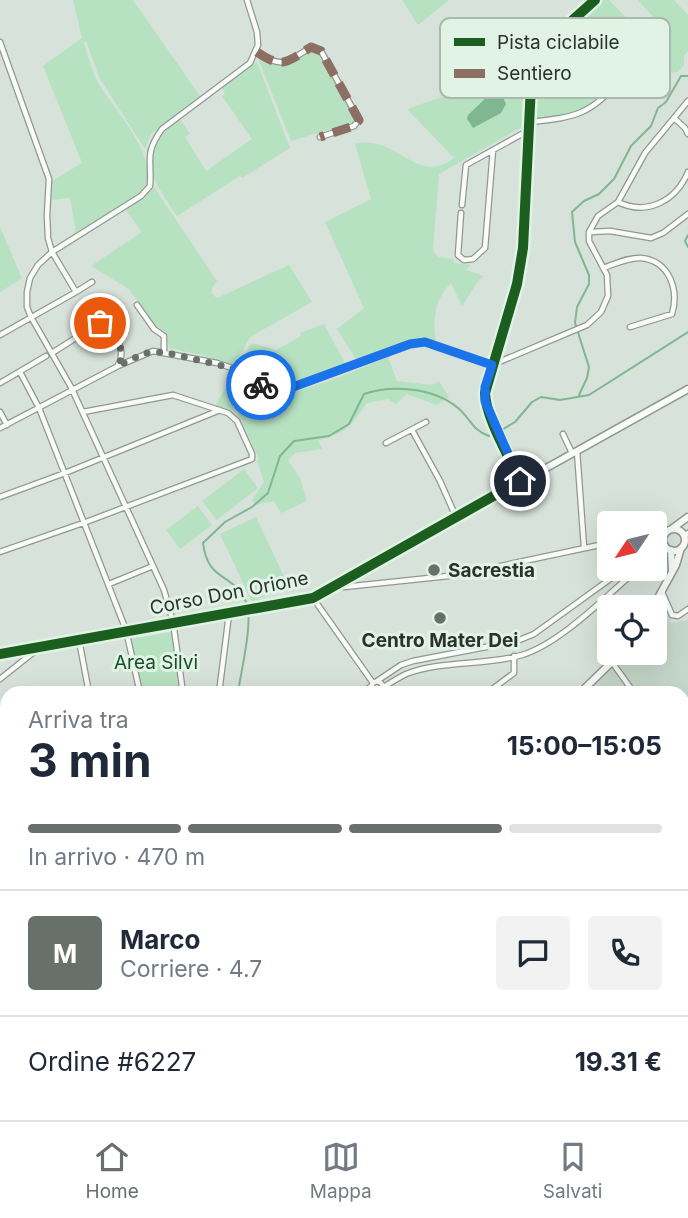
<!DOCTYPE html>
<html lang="it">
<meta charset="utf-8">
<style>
body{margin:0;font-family:Inter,sans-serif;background:#f2f2f3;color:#1f2937;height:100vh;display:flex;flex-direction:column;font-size:26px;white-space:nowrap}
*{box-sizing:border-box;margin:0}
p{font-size:23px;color:#747a83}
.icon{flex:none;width:38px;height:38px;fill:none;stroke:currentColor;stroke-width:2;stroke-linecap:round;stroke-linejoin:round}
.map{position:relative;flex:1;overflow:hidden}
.panel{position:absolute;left:0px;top:686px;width:690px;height:434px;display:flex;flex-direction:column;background:#fff;border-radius:21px 21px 0 0;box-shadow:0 7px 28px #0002}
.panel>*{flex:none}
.needle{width:46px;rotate:235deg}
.buttons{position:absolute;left:597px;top:511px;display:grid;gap:14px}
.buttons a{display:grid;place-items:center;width:70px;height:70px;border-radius:7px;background:#fff;box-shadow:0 7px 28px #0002;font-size:35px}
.pin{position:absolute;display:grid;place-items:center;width:60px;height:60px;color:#fff;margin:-30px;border:4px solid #fff;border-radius:50%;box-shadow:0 2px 7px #0007}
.courier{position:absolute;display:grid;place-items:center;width:70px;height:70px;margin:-35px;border:5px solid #1a73e8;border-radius:50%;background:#fff;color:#222;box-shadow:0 2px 9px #0007}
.overview em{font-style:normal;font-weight:700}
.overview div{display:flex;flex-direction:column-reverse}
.overview{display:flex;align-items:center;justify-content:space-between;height:119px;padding:0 28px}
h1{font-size:46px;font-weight:700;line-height:52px}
.bar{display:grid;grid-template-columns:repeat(4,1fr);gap:10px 7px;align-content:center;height:84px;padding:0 28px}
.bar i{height:9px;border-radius:5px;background:#e0e1e3}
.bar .current{background:#67706a}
.bar p{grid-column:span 4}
.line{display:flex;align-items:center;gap:18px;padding:0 28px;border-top:2px solid #e0e1e3}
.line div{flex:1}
.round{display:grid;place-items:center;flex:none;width:74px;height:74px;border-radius:7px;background:#f2f2f3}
.menu{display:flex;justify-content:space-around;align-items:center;height:98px;border-top:2px solid #e0e1e3;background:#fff;font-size:19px;color:#747a83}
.menu a{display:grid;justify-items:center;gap:4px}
.menu .current{color:#67706a}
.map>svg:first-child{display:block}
.built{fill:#c7d9cb}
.green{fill:#b7e2c2}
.water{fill:#80b690}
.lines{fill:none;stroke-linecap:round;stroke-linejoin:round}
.stream{stroke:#80b690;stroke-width:2}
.street-casing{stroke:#909892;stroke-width:7}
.secondary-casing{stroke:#909892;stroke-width:9}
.street{stroke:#f9fbf9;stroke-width:4.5}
.secondary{stroke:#f9fbf9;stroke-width:6}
.rail-casing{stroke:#d1d4d2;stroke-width:4.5}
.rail{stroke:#e0f3e4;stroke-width:2;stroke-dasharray:5;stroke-linecap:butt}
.quiet{stroke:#8d6e63;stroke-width:9;stroke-dasharray:18 9;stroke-linecap:butt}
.cycleway-casing{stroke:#e0f3e4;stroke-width:15}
.cycleway{stroke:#1b5e20;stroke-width:10}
.done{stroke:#67706a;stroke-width:7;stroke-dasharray:0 12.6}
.route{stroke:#1a73e8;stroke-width:9}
.poi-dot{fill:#67706a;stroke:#e0f3e4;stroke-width:2.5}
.labels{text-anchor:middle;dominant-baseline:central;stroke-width:6;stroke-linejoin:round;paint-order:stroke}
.poi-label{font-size:19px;font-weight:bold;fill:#2b322d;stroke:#e0f3e4;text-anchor:start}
.street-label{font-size:19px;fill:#2b322d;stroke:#e0f3e4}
.park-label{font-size:19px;fill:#174d2b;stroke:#e0f3e4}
.key{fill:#e0f3e4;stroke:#aab9ad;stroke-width:2}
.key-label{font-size:19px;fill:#2b322d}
</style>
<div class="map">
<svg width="688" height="1120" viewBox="0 0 688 1120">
<rect width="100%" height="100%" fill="#d7e2da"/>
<!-- built -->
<path class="built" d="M660,596L671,623L688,620V857L683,861L682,693H580L621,653H654V607Z
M688,1051V1120H282V1116L294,1113H682L683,1055Z"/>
<!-- green -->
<path class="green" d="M73,0H133L200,96L151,134L145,149L100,79L86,41L84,42C87,56 92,70 98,83C112,106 167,166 142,191L76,233L70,198L50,200L52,181L82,163L43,66L82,38Z
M402,0H449L418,25Z
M603,0H609L643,35L657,21L638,0H674L688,15V51L684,56V65L678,72L666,73L657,96C646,96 614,66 604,57C599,52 595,44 589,40C583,36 577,33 571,27Z
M310,49H315L320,52L356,113L357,121L291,141L259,61L261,57C282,70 290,60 310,49Z
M543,55L597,102L580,113L539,119L533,113V79Z
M257,62L290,148L242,178L240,176L177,216C150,176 133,153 180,119L190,134L185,137L206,171L252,139L222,96L225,93L221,87Z
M524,69L528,73L527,124L439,174L433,250L438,257L454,259V263L471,265L466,270L484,276C475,282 469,297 462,306L451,283C435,299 432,319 436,341L418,339L410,340L357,361L337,329L364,308L325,222L371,199L355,144C396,133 417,187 454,158L407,109Z
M154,187L217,281L212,288V294L217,298L289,265L312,302L250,337L234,366L206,356L169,348L167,334L153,323L129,289L91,266L142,232L125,209L144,197Z
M0,227L22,278L0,292Z
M324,324L346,365L286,385L263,383L264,377L242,361L251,343L276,350L301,336L300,333Z
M388,357L397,381L432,385L439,381L449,397L437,405L407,394L396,404L388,399L367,403C350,426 348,433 318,440L322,449L295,453L288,460L300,478L307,501L281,513L274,501L255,505L252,500L264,482L257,461L259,459L236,410L215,406L233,374C244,381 254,389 267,392C298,398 358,369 388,357Z
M244,469L258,488L217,520L202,501Z
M198,506L212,525L180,549L166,530Z
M256,517L288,585L252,602L220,534Z
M172,632L179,693H143L131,639Z"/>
<!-- water -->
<path class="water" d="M492,92L502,95L506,104L501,113L473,128L467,119L468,115Z"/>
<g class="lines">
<!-- stream -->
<path class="stream" d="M688,235L685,241L688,247
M579,395L587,378L589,367L575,323L577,307L589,284V275L575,242L572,212L584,201L599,194L614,179L631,146L651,126L658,108L666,102L681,76H688
M500,431L515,422L532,402L541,397L560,400L589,395L688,332
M238,693C241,670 254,620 246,602C232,571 208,583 203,543L225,522L252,507L268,493L280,456L294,441L329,436L349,424L364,394C393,384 434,388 458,408C471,419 471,429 489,436L495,433
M277,1120L279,1113"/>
<defs>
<path id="street" d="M0,42L49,179L47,215L48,238L52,252L76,292L92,282
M257,52C282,69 286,63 311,47L321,51L359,120L354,126L320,137
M674,118L685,128L688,134
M530,122C578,117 588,115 622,79
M618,202C647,216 676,201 688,172
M462,205L466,165L529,130
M461,213L458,255L464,260L473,259L485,248L493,150
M590,232L610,231L651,238L663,233L688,214
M603,268C615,264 629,257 641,258C670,261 679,290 672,314L630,327
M137,305L154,329L164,336V352
M95,309C106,324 130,346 118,365
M0,335L76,292
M52,353L104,320
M20,372L39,408L126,630L140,693
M0,383L46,356
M0,412L7,425
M0,428L118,366L153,351L217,363L232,368L263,386L276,389L293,387L410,344L425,342L492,365L587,325L601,312L608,296L607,275L589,241V232L598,216L618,202L645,153L688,101
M412,430L440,481L456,517
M563,434L572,453
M386,443L426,422
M577,451L584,547
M0,497L65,473L220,410
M654,535L665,532
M684,536L688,533
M654,544L663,537
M0,552L86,522L252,459V454L237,421L228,413L173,395L83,412
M654,554L667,548
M109,584L153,566
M335,585L344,587L458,575L609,543
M662,592L672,615L678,616L688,609
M313,598L373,683
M79,640L89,693
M612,662L634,693
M0,679L39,648
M377,681L401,665L413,661L517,641L534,634L624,569
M371.5 687a5.5 5.5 0 1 1 11 0a5.5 5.5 0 1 1-11 0Z
M382,688C390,683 398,678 406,674C442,660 485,666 522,655C561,643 606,596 638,569
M183,693L173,622L164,590L71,387L31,317L27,307V292L30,278L38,265L52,252L141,196L150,186C152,159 144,154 162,129L250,63L258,45L257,32L247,0
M219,693L229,614
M361,693L372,686
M487,693L514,673V656
M0,707L7,708
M682,738L688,734
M0,748L7,757
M0,864L7,859
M0,916L7,910
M0,989L7,999
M0,1069L7,1064
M88,1113L93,1120
M424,1113L428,1120
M580,1113L583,1120"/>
<path id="secondary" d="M520,481C509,456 486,419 485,393L517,284L523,248L532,65L547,43L595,0
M673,528L688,517
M663 540a11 11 0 1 1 22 0a11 11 0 1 1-22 0Z
M671,550L672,571
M653,607L676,565L681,548
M0,654L313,598L688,389
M580,693L621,653
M1,1120L7,1113"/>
</defs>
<!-- street casing -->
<use href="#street" class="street-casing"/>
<!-- secondary casing -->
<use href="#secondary" class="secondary-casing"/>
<!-- street -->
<use href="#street" class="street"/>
<!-- secondary -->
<use href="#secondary" class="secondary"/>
<defs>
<path id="rail" d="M682,864L688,860
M246,1120L271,1113"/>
</defs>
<!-- rail casing -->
<use href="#rail" class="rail-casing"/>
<!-- rail -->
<use href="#rail" class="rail"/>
<!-- quiet -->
<path class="quiet" d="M257,52C282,69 286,63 311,47L321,51L359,120L354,126L320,137
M683,1054L688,1050"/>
<defs>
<path id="cycleway" d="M0,654L313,598L520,481C509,456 486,419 485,393L517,284L523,248L532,65L547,43L595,0"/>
</defs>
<!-- cycleway casing -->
<use href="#cycleway" class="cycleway-casing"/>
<!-- cycleway -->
<use href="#cycleway" class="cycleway"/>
</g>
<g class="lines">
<!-- done -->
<path class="done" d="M100,323L104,320C113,334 128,350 118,366L145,353L164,352L232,368L261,385"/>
<!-- route -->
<path class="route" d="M261,385L276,389L293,387L410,344L425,342L492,365L485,387V401L520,481"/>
</g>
<!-- markers -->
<g class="poi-dot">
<circle cx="434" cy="570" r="7"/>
<circle cx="440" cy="618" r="7"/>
</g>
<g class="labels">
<!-- poi labels -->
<g class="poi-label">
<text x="448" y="570">Sacrestia</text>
<text x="440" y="640" text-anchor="middle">Centro Mater Dei</text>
</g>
<!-- street labels -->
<g class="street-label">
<text transform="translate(229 593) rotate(-11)">Corso Don Orione</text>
</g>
<!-- park labels -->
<g class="park-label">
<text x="156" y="662">Area Silvi</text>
</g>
</g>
<!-- legend -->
<rect x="440" y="18" width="230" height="80" rx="10" class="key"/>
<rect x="454" y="38" width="31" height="8" fill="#1b5e20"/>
<rect x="454" y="69" width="31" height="9" fill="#8d6e63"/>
<g class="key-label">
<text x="497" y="49">Pista ciclabile</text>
<text x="497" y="80">Sentiero</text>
</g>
</svg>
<div class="buttons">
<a><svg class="needle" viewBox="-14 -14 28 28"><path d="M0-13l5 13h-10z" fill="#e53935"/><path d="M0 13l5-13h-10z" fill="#747a83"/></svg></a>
<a><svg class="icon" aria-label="locate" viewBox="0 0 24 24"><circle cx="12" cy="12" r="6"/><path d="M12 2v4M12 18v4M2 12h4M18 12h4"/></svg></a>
</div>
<div class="pin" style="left:100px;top:323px;background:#ea580c"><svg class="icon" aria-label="bag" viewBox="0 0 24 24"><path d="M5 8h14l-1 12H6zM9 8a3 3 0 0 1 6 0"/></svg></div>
<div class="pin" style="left:520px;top:481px;background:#1f2937"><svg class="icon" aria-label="home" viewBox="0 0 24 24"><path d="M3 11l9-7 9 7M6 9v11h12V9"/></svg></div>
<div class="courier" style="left:261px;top:385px"><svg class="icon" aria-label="bike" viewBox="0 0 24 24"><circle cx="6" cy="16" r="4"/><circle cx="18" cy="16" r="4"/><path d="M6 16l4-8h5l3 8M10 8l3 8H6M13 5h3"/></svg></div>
<section class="panel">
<div class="overview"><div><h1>3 min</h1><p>Arriva tra</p></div><em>15:00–15:05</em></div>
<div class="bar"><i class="current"></i><i class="current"></i><i class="current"></i><i></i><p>In arrivo · 470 m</p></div>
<div class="line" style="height:126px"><b class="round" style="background:#67706a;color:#fff">M</b><div><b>Marco</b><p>Corriere · 4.7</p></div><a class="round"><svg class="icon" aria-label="chat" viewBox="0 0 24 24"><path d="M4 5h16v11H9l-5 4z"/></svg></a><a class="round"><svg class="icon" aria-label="phone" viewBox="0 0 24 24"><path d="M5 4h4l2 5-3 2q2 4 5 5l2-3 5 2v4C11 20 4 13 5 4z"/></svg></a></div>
<div class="line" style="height:91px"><div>Ordine #6227</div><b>19.31 €</b></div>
</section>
</div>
<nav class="menu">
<a class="current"><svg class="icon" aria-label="home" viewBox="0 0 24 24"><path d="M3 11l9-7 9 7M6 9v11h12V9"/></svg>Home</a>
<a><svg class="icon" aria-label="map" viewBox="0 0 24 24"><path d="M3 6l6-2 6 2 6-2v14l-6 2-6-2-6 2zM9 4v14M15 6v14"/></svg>Mappa</a>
<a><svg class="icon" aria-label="saved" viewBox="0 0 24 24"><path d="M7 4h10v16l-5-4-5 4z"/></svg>Salvati</a>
</nav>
